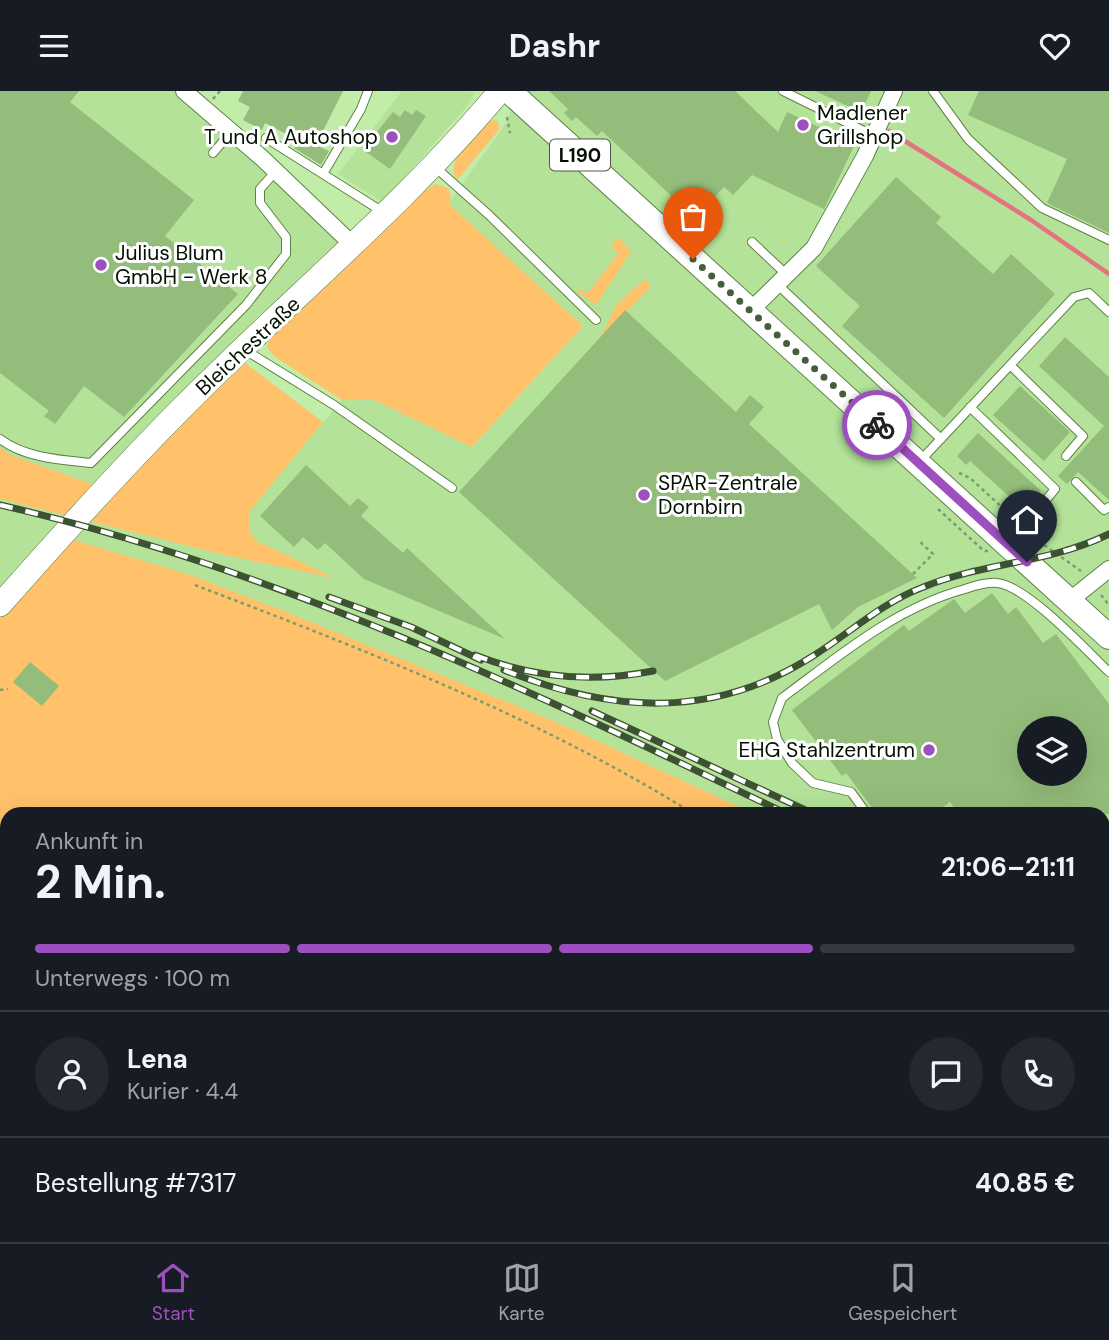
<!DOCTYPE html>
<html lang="de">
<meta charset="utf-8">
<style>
body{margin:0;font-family:"DM Sans",sans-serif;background:#242831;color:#f1f3f6;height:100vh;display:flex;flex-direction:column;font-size:26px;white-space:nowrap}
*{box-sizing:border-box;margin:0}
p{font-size:23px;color:#9ea1a6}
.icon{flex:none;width:38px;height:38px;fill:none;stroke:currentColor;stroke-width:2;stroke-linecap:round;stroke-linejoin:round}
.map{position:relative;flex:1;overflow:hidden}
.panel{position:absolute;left:0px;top:716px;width:1110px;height:436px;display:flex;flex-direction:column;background:#171b24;border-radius:21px 21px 0 0;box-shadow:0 7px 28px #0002}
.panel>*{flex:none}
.controls{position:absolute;left:1017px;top:625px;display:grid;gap:14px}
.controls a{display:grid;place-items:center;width:70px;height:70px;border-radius:50%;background:#171b24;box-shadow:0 7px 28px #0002;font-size:35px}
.pin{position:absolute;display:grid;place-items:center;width:60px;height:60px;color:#fff;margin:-72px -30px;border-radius:50% 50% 50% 0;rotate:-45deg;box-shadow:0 0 7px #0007}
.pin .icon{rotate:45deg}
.courier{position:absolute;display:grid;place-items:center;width:70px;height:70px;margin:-35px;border:5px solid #9e4fbf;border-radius:50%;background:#fff;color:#222;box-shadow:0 2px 9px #0007}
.summary em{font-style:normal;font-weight:700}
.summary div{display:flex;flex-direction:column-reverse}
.summary{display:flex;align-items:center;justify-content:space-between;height:119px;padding:0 35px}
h1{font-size:46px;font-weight:700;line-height:52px}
.bar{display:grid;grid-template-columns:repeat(4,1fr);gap:10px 7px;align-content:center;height:84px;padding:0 35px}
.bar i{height:9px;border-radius:5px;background:#363941}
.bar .on{background:#9e4fbf}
.bar p{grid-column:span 4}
.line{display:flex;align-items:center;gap:18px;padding:0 35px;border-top:2px solid #363941}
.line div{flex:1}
.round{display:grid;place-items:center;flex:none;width:74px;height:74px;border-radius:37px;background:#242831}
header{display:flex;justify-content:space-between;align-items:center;height:91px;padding:0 35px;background:#171b24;font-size:32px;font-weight:700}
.dock{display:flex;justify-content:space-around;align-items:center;height:98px;border-top:2px solid #363941;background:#171b24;font-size:19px;color:#9ea1a6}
.dock a{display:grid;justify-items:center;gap:4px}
.dock .on{color:#9e4fbf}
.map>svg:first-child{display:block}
.built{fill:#b3e298;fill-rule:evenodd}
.green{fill:#ffc26a}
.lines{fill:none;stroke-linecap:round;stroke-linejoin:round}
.stream{stroke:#e4727f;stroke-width:4.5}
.building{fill:#94bd7b;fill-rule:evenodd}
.service-casing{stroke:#5c8344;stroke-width:10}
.minor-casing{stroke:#5c8344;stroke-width:18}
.secondary-casing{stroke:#5c8344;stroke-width:24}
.primary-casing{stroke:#5c8344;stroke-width:26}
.path{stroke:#7d9d6c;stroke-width:2.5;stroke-dasharray:3.5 3.5;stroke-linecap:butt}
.service{stroke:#fff;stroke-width:8}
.minor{stroke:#fff;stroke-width:16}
.secondary{stroke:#fff;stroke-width:23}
.primary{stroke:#fff;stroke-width:24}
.rail-casing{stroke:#3c5232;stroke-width:7}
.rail{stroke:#fff;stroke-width:4.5;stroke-dasharray:13;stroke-linecap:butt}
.done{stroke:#465e3b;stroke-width:7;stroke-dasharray:0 12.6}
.route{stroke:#9e4fbf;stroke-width:9}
.poi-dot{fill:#9e4fbf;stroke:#fff;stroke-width:2.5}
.labels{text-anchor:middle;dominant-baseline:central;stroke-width:6;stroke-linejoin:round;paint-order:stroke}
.shield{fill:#fff;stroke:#4f584c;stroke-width:2}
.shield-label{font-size:19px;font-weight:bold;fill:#041100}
.poi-label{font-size:21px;fill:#041100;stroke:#fff;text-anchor:start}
.street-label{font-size:21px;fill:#041100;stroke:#fff}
</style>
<header><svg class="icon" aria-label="menu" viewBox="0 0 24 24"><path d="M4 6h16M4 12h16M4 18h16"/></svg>Dashr<svg class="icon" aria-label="heart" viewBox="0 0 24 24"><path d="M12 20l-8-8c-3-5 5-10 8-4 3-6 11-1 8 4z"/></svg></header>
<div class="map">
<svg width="1109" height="1151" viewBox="0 0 1109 1151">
<rect width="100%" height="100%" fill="#c2eda9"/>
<!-- built -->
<path class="built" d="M0,0H197L351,144L106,398L7,363L0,356Z
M402,0L475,1L468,14L382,111L338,83Z
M517,0H1109V891L1102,888V723H754L563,634L193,485L0,522V408L222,463L330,486L255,449L249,438L248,421L342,309H374L473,356L583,235L448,113L507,31ZM1029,637H1074V682H1029Z"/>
<!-- green -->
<path class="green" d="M492,29L498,30L499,39L457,89C443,68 478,43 492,29Z
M436,93L448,97L451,105L449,113L583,235L472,356L374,309H342L275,266L267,256L270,247L424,100Z
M619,146L631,161L596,214L577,201L579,197L587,203L618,163L611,155Z
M645,188L650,193L649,198L601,246L617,213Z
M240,268L323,331L249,421V438L255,449L334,487L221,463L0,408V356L8,363L106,398Z
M67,447L193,485L291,523L563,634L754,723H7V1144H1072L1076,1151H0V522Z
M1102,888L1109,891V1013L1103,1018Z"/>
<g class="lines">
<!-- stream -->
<path class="stream" d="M889,40L1031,129L1109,183
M859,1144L864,1151"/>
</g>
<!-- building -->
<path class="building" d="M0,0H79L70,11L194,109L165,145L238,203L124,326L84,295L55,333L44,325L49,320L0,282Z
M243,0H343L316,54L329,60L321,74L294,57L298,49L265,32L262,39L243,29L250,16L238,10Z
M549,0H735L778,41L787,21L855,53L824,118L752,84L733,104L724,96L695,127L602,40L597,45L576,26L572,30L564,22L568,18Z
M815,0H871L861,21Z
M979,0H1109V142L1047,112L1067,68L968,24Z
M405,19L412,24L416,19L426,25L390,78L366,61L371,54L368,52L393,21L400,26Z
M896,86L941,126L936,132L993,183L1011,163L1055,203L944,327L842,235L860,215L816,175Z
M625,219L736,321L750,304L764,316L749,333L917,487L858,516L832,539L819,513L665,590L459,401Z
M1065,246L1109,286V409L1078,381L1067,393L1058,385L1104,335L1039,275Z
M1020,295L1070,341L1044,370L993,324Z
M978,342L1041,400L1023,418L970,370L966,374L957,365Z
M306,374L350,415L358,407L369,416L361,425L403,462L407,457L505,548L364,488L325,452L318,459L303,446L294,456L260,425Z
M992,502L1008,523L1016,516L1043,552L1056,543L1109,613V723H959L950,711L934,723H877L846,682L842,685L792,619L904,534L909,540L954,508L965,522ZM1029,637H1074V682H1029Z
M30,571L59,595L42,615L13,591Z"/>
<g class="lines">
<defs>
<path id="service" d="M368,0L361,18L323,83L383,121
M783,0L874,45
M933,0L968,48L1042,117L1109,149
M266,47L323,83
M213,62L232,40
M435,76L489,124L596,229
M752,151L787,184
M777,193L941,348
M245,259L334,314L452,397
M1010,274L1083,345L1066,365
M970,316L1055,398L1037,420
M0,348C25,367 61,369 91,372L246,214L286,163V146L260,112V98L276,80
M921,369L1074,206L1089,202L1109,221
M1076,391L1104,419L1109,416
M867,723L851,701L813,692L792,672L777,648L773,631L782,607C839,565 895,517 965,498C974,495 987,491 997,492C1026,494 1087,560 1109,581
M1102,854L1109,857"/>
<path id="minor" d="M184,0L262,67L354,155
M750,220L814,157L865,65L894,0
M1069,510L1109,478
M0,754L7,756
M1102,901L1109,904"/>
<path id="secondary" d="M0,514C60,446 120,379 184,315C289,209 404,115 500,0"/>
<path id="primary" d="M509,0L1109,546"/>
</defs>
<!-- service casing -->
<use href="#service" class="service-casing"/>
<!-- minor casing -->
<use href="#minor" class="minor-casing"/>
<!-- secondary casing -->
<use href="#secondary" class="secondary-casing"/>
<!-- primary casing -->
<use href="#primary" class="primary-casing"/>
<!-- path -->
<path class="path" d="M213,8L220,0
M507,26L510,42
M959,382L970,387L1040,451L1081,480
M938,418L984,460H988
M913,483L933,463L919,450
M195,494C365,559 538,626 694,723
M1101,504L1109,514
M0,599L8,598
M334,1144L336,1151"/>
<!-- service -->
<use href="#service" class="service"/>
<!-- minor -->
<use href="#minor" class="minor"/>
<!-- secondary -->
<use href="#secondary" class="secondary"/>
<!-- primary -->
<use href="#primary" class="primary"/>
<defs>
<path id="rail" d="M0,414C276,477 533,601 787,723
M329,506L411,536L481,569
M475,564C533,587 592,592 653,580
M504,579C610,622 713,629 813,565C850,542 880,513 921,497C982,471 1048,473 1109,443
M592,620L814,723
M1102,852L1109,855
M1102,872L1109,875"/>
</defs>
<!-- rail casing -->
<use href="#rail" class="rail-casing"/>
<!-- rail -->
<use href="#rail" class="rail"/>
</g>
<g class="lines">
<!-- done -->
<path class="done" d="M693,168L877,334"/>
<!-- route -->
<path class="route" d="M877,334L1027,471"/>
</g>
<!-- markers -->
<g class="poi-dot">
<circle cx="803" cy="34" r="7"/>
<circle cx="392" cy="46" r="7"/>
<circle cx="101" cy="174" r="7"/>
<circle cx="644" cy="404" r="7"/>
<circle cx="929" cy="659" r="7"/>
</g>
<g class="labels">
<!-- shield labels -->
<rect class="shield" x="550" y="48.5" width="60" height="31" rx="5"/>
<g class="shield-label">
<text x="580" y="64">L190</text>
</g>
<!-- poi labels -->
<g class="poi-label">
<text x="817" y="22">Madlener<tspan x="817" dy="24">Grillshop</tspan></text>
<text x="378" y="46" text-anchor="end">T und A Autoshop</text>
<text x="115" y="162">Julius Blum<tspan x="115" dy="24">GmbH - Werk 8</tspan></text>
<text x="658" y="392">SPAR-Zentrale<tspan x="658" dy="24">Dornbirn</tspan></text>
<text x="915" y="659" text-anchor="end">EHG Stahlzentrum</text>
</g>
<!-- street labels -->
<g class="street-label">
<text transform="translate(248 255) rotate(-43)">Bleichestraße</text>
</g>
</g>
</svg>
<div class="controls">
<a><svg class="icon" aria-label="layers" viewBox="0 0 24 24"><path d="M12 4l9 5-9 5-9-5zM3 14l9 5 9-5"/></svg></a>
</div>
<div class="pin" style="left:693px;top:168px;background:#ea580c"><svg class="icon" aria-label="bag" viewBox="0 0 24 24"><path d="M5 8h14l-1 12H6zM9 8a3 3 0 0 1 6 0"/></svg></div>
<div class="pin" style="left:1027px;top:471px;background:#1f2937"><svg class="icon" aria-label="home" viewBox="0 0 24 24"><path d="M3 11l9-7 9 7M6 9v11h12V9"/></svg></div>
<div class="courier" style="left:877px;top:334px"><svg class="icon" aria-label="bike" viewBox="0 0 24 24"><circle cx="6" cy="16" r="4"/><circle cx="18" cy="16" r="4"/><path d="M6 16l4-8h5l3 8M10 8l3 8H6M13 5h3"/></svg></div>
<section class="panel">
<div class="summary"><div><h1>2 Min.</h1><p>Ankunft in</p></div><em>21:06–21:11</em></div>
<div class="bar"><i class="on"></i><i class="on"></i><i class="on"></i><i></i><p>Unterwegs · 100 m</p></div>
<div class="line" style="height:126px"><a class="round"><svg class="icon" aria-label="person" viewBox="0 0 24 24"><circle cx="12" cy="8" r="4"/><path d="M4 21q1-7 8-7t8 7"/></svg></a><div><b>Lena</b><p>Kurier · 4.4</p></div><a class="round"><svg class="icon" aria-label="chat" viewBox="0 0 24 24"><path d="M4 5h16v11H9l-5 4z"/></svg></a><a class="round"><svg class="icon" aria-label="phone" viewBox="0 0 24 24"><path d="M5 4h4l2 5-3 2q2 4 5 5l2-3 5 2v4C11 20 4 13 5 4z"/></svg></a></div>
<div class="line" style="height:91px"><div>Bestellung #7317</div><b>40.85 €</b></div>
</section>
</div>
<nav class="dock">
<a class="on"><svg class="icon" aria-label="home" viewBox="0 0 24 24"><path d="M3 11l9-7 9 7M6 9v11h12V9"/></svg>Start</a>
<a><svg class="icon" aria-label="map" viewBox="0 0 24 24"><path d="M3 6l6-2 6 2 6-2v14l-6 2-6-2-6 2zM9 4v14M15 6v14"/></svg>Karte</a>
<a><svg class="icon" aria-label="saved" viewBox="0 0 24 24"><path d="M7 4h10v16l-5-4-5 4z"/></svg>Gespeichert</a>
</nav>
